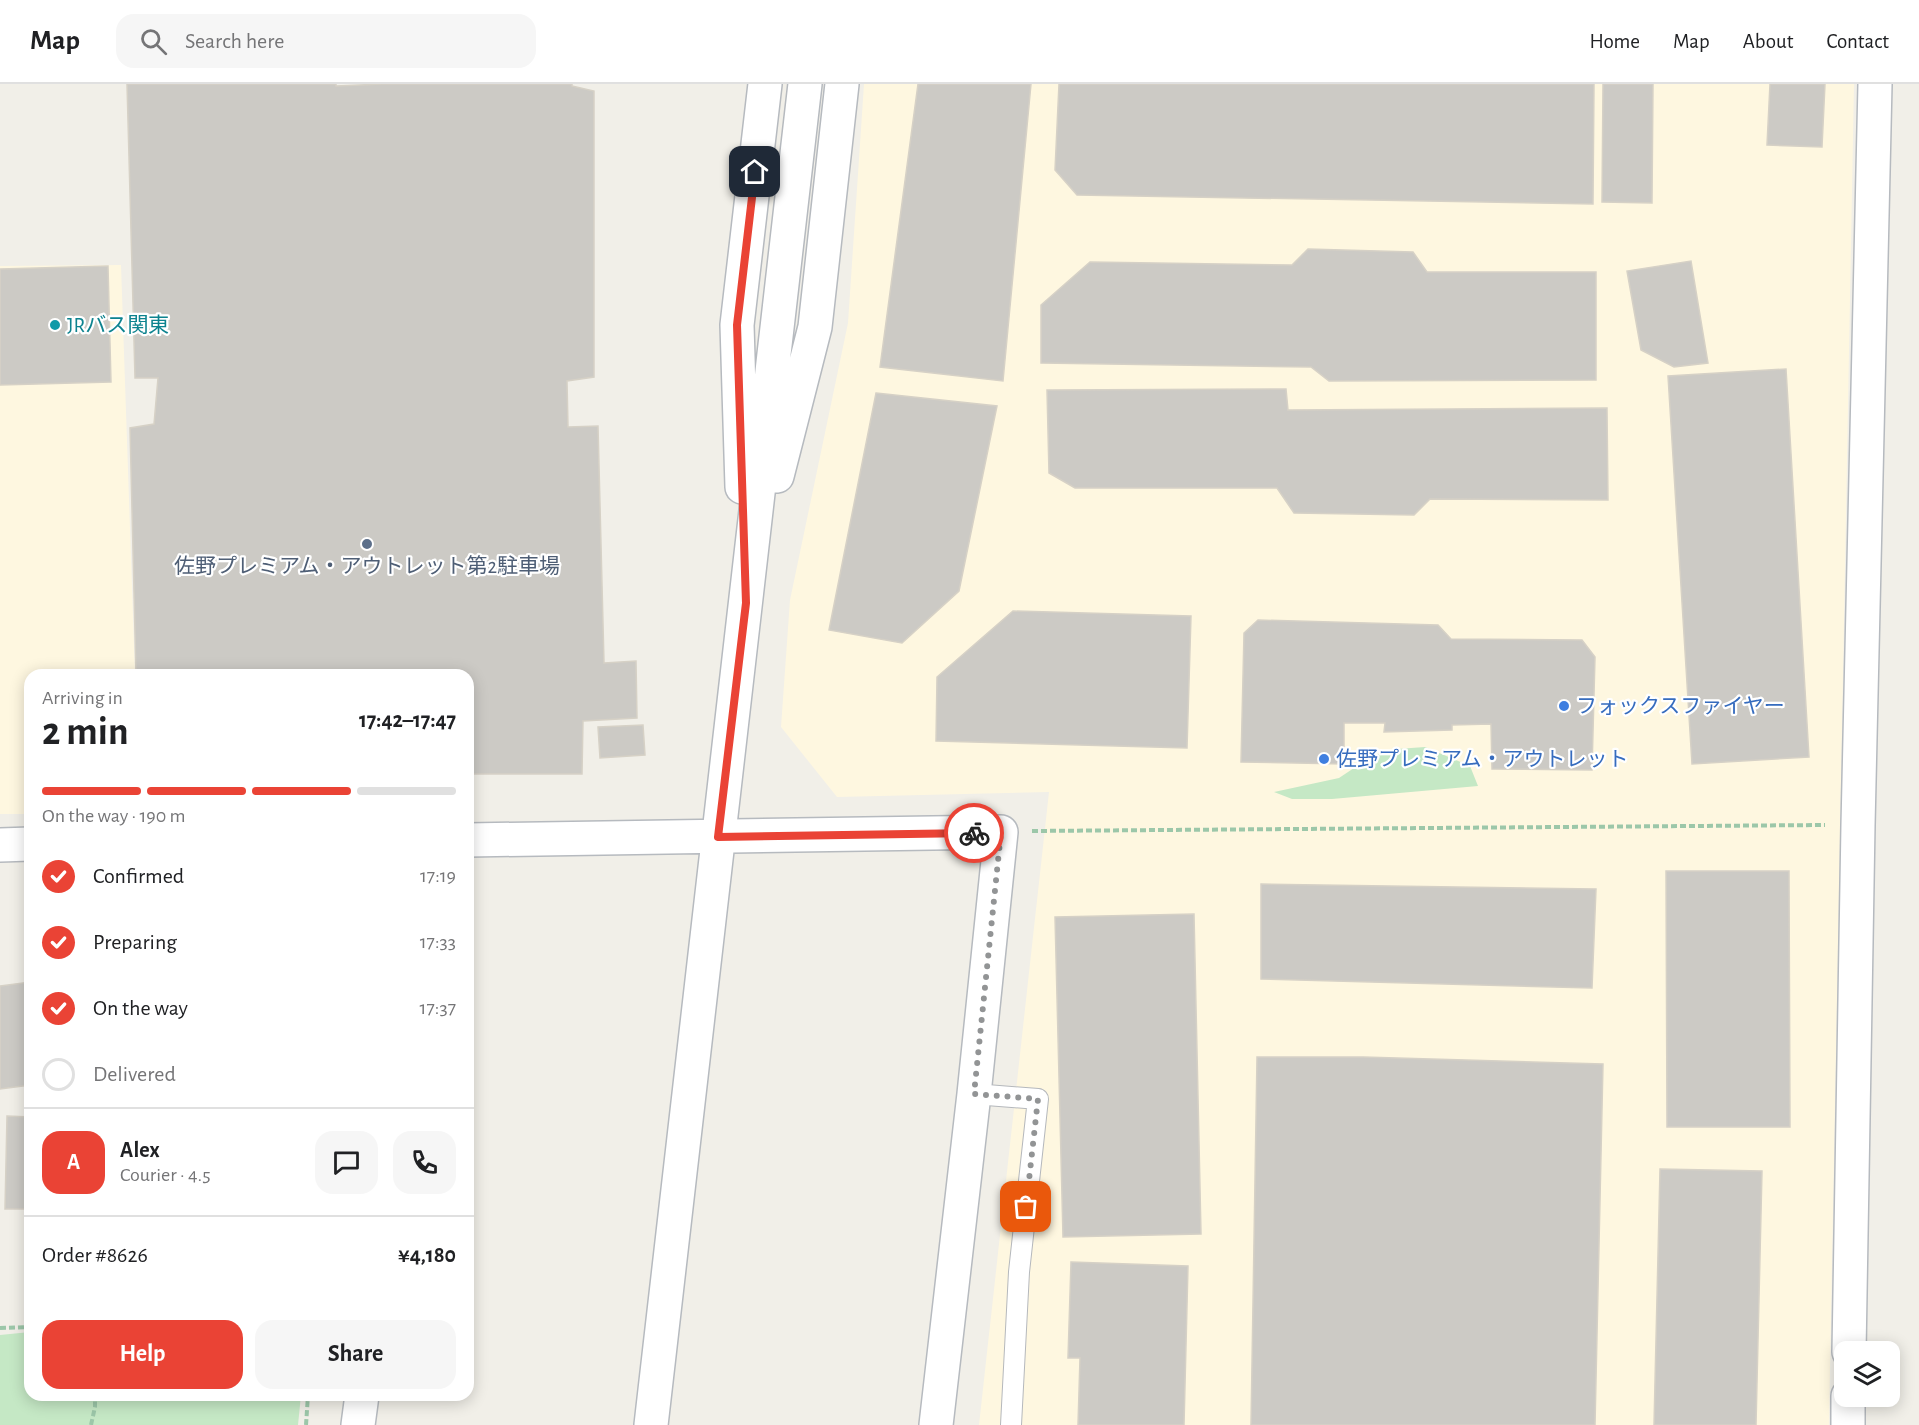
<!DOCTYPE html>
<meta charset="utf-8">
<style>
body{margin:0;font-family:"Alegreya Sans","Noto Sans JP",sans-serif;background:#f6f6f6;color:#202124;height:100vh;display:flex;flex-direction:column;font-size:22px;white-space:nowrap}
*{box-sizing:border-box;margin:0}
p{font-size:20px;color:#757577}
.icon{flex:none;width:33px;height:33px;fill:none;stroke:currentColor;stroke-width:2;stroke-linecap:round;stroke-linejoin:round}
.map{position:relative;flex:1;overflow:hidden}
.panel{position:absolute;left:24px;top:585px;width:450px;height:732px;display:flex;flex-direction:column;background:#fff;border-radius:18px;box-shadow:0 3px 15px #0003}
.panel>*{flex:none}
.fabs{position:absolute;left:1834px;top:1257px;display:grid;gap:12px}
.fabs a{display:grid;place-items:center;width:66px;height:66px;border-radius:12px;background:#fff;box-shadow:0 3px 15px #0003;font-size:30px}
.pin{position:absolute;display:grid;place-items:center;width:51px;height:51px;color:#fff;margin:-26px;border-radius:12px;box-shadow:0 3px 9px #0006}
.courier{position:absolute;display:grid;place-items:center;width:60px;height:60px;margin:-30px;border:4px solid #ea4335;border-radius:50%;background:#fff;color:#222;box-shadow:0 2px 8px #0007}
.headline em{font-style:normal;font-weight:700}
.headline div{display:flex;flex-direction:column-reverse}
.headline{display:flex;align-items:center;justify-content:space-between;height:102px;padding:0 18px}
h1{font-size:39px;font-weight:700;line-height:45px}
.bar{display:grid;grid-template-columns:repeat(4,1fr);gap:9px 6px;align-content:center;height:72px;padding:0 18px}
.bar i{height:8px;border-radius:4px;background:#e0e0e0}
.bar .current{background:#ea4335}
.bar p{grid-column:span 4}
.line{display:flex;align-items:center;gap:15px;padding:0 18px;border-top:2px solid #e0e0e0}
.line div{flex:1}
.round{display:grid;place-items:center;flex:none;width:63px;height:63px;border-radius:18px;background:#f6f6f6}
ol{padding:0 18px;list-style:none}
li{display:flex;align-items:center;gap:18px;height:66px}
li p{margin-inline-start:auto}
li .icon{padding:6px;border-radius:50%;background:#ea4335;color:#fff;stroke-width:4}
li:last-child{color:#757577}
li i{width:33px;height:33px;border:3px solid #e0e0e0;border-radius:50%}
.action{display:flex;gap:12px;margin-top:auto;padding:12px 18px}
.action a{flex:1;height:69px;border-radius:18px;background:#ea4335;color:#fff;font-size:24px;font-weight:700;line-height:69px;text-align:center}
.action a+a{background:#f6f6f6;color:#202124}
header{display:flex;align-items:center;gap:36px;box-sizing:border-box;height:84px;padding:0 30px;background:#fff;border-bottom:2px solid #e0e0e0}
header strong{font-size:28px}
nav{display:flex;gap:33px;margin-inline-start:auto;font-size:21px}
.search{width:420px;height:54px;background:#f6f6f6;display:flex;align-items:center;gap:15px;box-sizing:border-box;padding:0 21px;border-radius:18px;color:#757577;font-size:22px}
.map>svg:first-child{display:block}
.commercial{fill:#fef7e0}
.green{fill:#c5e8c5}
.building{fill:#cccac5;stroke:#d6d1c6;stroke-width:1.5}
.lines{fill:none;stroke-linecap:round;stroke-linejoin:round}
.lane-casing{stroke:#b5b8bc;stroke-width:22}
.secondary-casing{stroke:#b6babf;stroke-width:36}
.path{stroke:#9cc7a9;stroke-width:4;stroke-dasharray:6 3;stroke-linecap:butt}
.lane{stroke:#fff;stroke-width:20}
.secondary{stroke:#fff;stroke-width:33}
.done{stroke:#929495;stroke-width:6;stroke-dasharray:0 10.8}
.route{stroke:#ea4335;stroke-width:8}
.culture-dot{fill:#0f9aa8;stroke:#fff;stroke-width:2}
.service-dot{fill:#5c6f8a;stroke:#fff;stroke-width:2}
.shop-dot{fill:#3f7fe0;stroke:#fff;stroke-width:2}
.labels{text-anchor:middle;dominant-baseline:central;stroke-width:4.5;stroke-linejoin:round;paint-order:stroke}
.culture-label{font-size:21px;fill:#0d838f;stroke:#fff;text-anchor:start}
.service-label{font-size:21px;fill:#4e5e75;stroke:#fff}
.shop-label{font-size:21px;fill:#366cbe;stroke:#fff;text-anchor:start}
</style>
<header>
<strong>Map</strong>
<div class="search"><svg class="icon" aria-label="search" viewBox="0 0 24 24"><circle cx="10" cy="10" r="6"/><path d="M15 15l6 6"/></svg>Search here</div>
<nav><a>Home</a><a>Map</a><a>About</a><a>Contact</a></nav>
</header>
<div class="map">
<svg width="1919" height="1341" viewBox="0 0 1919 1341">
<rect width="100%" height="100%" fill="#f1efe8"/>
<!-- commercial -->
<path class="commercial" d="M864,0H1854L1829,1341H979L1049,708L837,713L781,643L790,516L848,239Z
M121,181L135,591H30V730H0V182Z"/>
<!-- green -->
<path class="green" d="M1425,663L1470,682L1478,702L1332,715H1292L1274,708L1339,694L1372,672L1397,665Z
M30,1248V1311H301L298,1341H0V1251Z"/>
<!-- building -->
<path class="building" d="M127,0H336V2L382,0H572V2L594,7V293L567,297L568,343L598,342L604,579L636,577L637,634L583,637L582,690H468V591H136L130,344L154,340L158,294H135Z
M918,0H1031L1003,297L880,283Z
M1059,0H1594L1593,120L1077,111L1055,86Z
M1603,0H1653L1652,119L1602,118Z
M1770,0H1825L1822,63L1767,61Z
M1308,165L1413,168L1427,188H1596V296L1329,297L1311,283L1041,279V221L1090,178L1292,181Z
M1691,177L1708,279L1674,283L1641,266L1627,187Z
M108,182L111,298L0,301V185Z
M1786,285L1809,673L1692,680L1668,292Z
M1286,305L1288,326L1607,324L1608,416L1430,415L1414,431L1294,429L1277,404H1075L1049,389L1047,306Z
M876,309L997,322L959,507L902,559L829,546Z
M1013,527L1191,532L1187,664L936,657L937,593Z
M1258,536L1438,541L1451,555L1582,556L1595,573L1592,686L1492,685L1491,640L1452,641V646L1384,648L1385,639H1344V680L1241,678L1244,549Z
M643,641L645,671L600,674L598,643Z
M1666,787H1789L1790,1043H1667Z
M1261,800L1596,805L1592,904L1261,895Z
M1194,830L1201,1150L1063,1153L1055,833Z
M30,898V1001L0,1005V902Z
M1257,973H1363L1603,980L1595,1341H1251Z
M7,1032L30,1033V1125H5Z
M1660,1085L1762,1087L1756,1341H1654Z
M1071,1178L1188,1182L1184,1341H1078L1080,1274H1068Z"/>
<g class="lines">
<defs>
<path id="lane" d="M974,1010L1038,1015L1019,1188L1011,1341"/>
<path id="secondary" d="M777,392L815,243L842,0
M742,403L737,241L765,0
M468,756L1001,748L974,1010L936,1341
M0,761L30,760
M1849,1268L1858,741L1875,0
M358,1341L362,1311
M651,1341L805,0
M1848,1341V1312"/>
</defs>
<!-- lane casing -->
<use href="#lane" class="lane-casing"/>
<!-- secondary casing -->
<use href="#secondary" class="secondary-casing"/>
<!-- path -->
<path class="path" d="M1032,747L1825,741
M0,1244L30,1243
M91,1341L95,1323V1311
M306,1341L308,1311"/>
<!-- lane -->
<use href="#lane" class="lane"/>
<!-- secondary -->
<use href="#secondary" class="secondary"/>
</g>
<g class="lines">
<!-- done -->
<path class="done" d="M974,749L1001,748L974,1010L1038,1015L1026,1123"/>
<!-- route -->
<path class="route" d="M755,88L737,241L746,519L718,753L974,749"/>
</g>
<!-- markers -->
<circle class="culture-dot" cx="55" cy="241" r="6"/>
<circle class="service-dot" cx="367" cy="460" r="6"/>
<g class="shop-dot">
<circle cx="1564" cy="622" r="6"/>
<circle cx="1324" cy="675" r="6"/>
</g>
<g class="labels">
<!-- culture labels -->
<g class="culture-label">
<text x="67" y="241">JRバス関東</text>
</g>
<!-- service labels -->
<g class="service-label">
<text x="367" y="482">佐野プレミアム・アウトレット第2駐車場</text>
</g>
<!-- shop labels -->
<g class="shop-label">
<text x="1576" y="622">フォックスファイヤー</text>
<text x="1336" y="675">佐野プレミアム・アウトレット</text>
</g>
</g>
</svg>
<div class="fabs">
<a><svg class="icon" aria-label="layers" viewBox="0 0 24 24"><path d="M12 4l9 5-9 5-9-5zM3 14l9 5 9-5"/></svg></a>
</div>
<div class="pin" style="left:1026px;top:1123px;background:#ea580c"><svg class="icon" aria-label="bag" viewBox="0 0 24 24"><path d="M5 8h14l-1 12H6zM9 8a3 3 0 0 1 6 0"/></svg></div>
<div class="pin" style="left:755px;top:88px;background:#1f2937"><svg class="icon" aria-label="home" viewBox="0 0 24 24"><path d="M3 11l9-7 9 7M6 9v11h12V9"/></svg></div>
<div class="courier" style="left:974px;top:749px"><svg class="icon" aria-label="bike" viewBox="0 0 24 24"><circle cx="6" cy="16" r="4"/><circle cx="18" cy="16" r="4"/><path d="M6 16l4-8h5l3 8M10 8l3 8H6M13 5h3"/></svg></div>
<section class="panel">
<div class="headline"><div><h1>2 min</h1><p>Arriving in</p></div><em>17:42–17:47</em></div>
<div class="bar"><i class="current"></i><i class="current"></i><i class="current"></i><i></i><p>On the way · 190 m</p></div>
<ol>
<li><svg class="icon" aria-label="check" viewBox="0 0 24 24"><path d="M5 12l5 5 9-10"/></svg>Confirmed<p>17:19</p></li>
<li><svg class="icon" aria-label="check" viewBox="0 0 24 24"><path d="M5 12l5 5 9-10"/></svg>Preparing<p>17:33</p></li>
<li><svg class="icon" aria-label="check" viewBox="0 0 24 24"><path d="M5 12l5 5 9-10"/></svg>On the way<p>17:37</p></li>
<li><i></i>Delivered</li>
</ol>
<div class="line" style="height:108px"><b class="round" style="background:#ea4335;color:#fff">A</b><div><b>Alex</b><p>Courier · 4.5</p></div><a class="round"><svg class="icon" aria-label="chat" viewBox="0 0 24 24"><path d="M4 5h16v11H9l-5 4z"/></svg></a><a class="round"><svg class="icon" aria-label="phone" viewBox="0 0 24 24"><path d="M5 4h4l2 5-3 2q2 4 5 5l2-3 5 2v4C11 20 4 13 5 4z"/></svg></a></div>
<div class="line" style="height:78px"><div>Order #8626</div><b>¥4,180</b></div>
<div class="action"><a>Help</a><a>Share</a></div>
</section>
</div>
